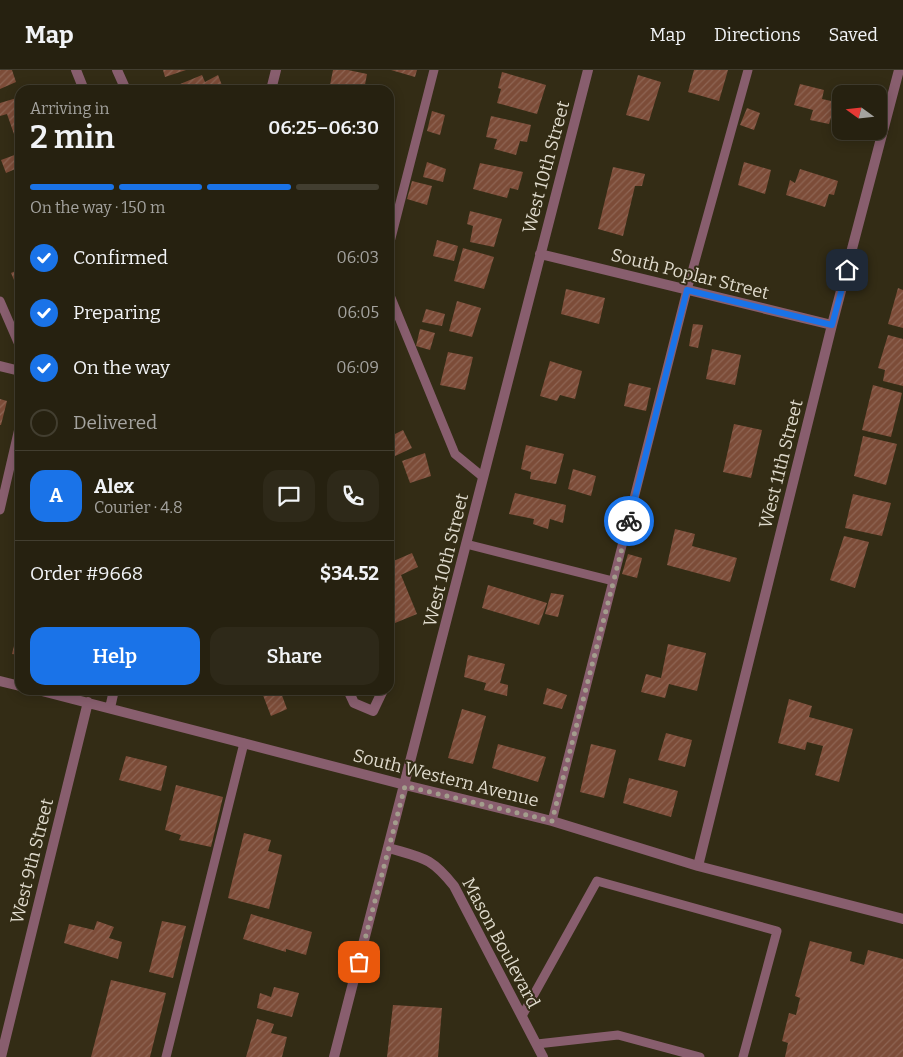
<!DOCTYPE html>
<meta charset="utf-8">
<style>
body{margin:0;font-family:Bitter,serif;background:#2e2919;color:#f1f3f6;height:100vh;display:flex;flex-direction:column;font-size:19px;white-space:nowrap}
*{box-sizing:border-box;margin:0}
p{font-size:16px;color:#a4a39f}
.icon{flex:none;width:28px;height:28px;fill:none;stroke:currentColor;stroke-width:2;stroke-linecap:round;stroke-linejoin:round}
.map{position:relative;flex:1;overflow:hidden}
.details{position:absolute;left:15px;top:15px;width:379px;height:610px;display:flex;flex-direction:column;background:#262110;border-radius:15px;box-shadow:0 2px 12px #0003,0 0 0 1px #423e30}
.details>*{flex:none}
.needle{width:32px;rotate:285deg}
.tools{position:absolute;left:832px;top:15px;display:grid;gap:10px}
.tools a{display:grid;place-items:center;width:55px;height:55px;border-radius:10px;background:#262110;box-shadow:0 2px 12px #0003,0 0 0 1px #423e30;font-size:25px}
.pin{position:absolute;display:grid;place-items:center;width:42px;height:42px;color:#fff;margin:-21px;border-radius:10px;box-shadow:0 2px 8px #0006}
.courier{position:absolute;display:grid;place-items:center;width:50px;height:50px;margin:-25px;border:4px solid #1a73e8;border-radius:50%;background:#fff;color:#222;box-shadow:0 1px 6px #0007}
.head em{font-style:normal;font-weight:600}
.head div{display:flex;flex-direction:column-reverse}
.head{display:flex;align-items:center;justify-content:space-between;height:85px;padding:0 15px}
h1{font-size:32px;font-weight:600;line-height:38px}
.bar{display:grid;grid-template-columns:repeat(4,1fr);gap:8px 5px;align-content:center;height:60px;padding:0 15px}
.bar i{height:6px;border-radius:4px;background:#423e30}
.bar .active{background:#1a73e8}
.bar p{grid-column:span 4}
.line{display:flex;align-items:center;gap:12px;padding:0 15px;border-top:1px solid #423e30}
.line div{flex:1}
.round{display:grid;place-items:center;flex:none;width:52px;height:52px;border-radius:15px;background:#2e2919}
ol{padding:0 15px;list-style:none}
li{display:flex;align-items:center;gap:15px;height:55px}
li p{margin-inline-start:auto}
li .icon{padding:5px;border-radius:50%;background:#1a73e8;color:#fff;stroke-width:4}
li:last-child{color:#a4a39f}
li i{width:28px;height:28px;border:2px solid #423e30;border-radius:50%}
.action{display:flex;gap:10px;margin-top:auto;padding:10px 15px}
.action a{flex:1;height:58px;border-radius:15px;background:#1a73e8;color:#fff;font-size:20px;font-weight:600;line-height:58px;text-align:center}
.action a+a{background:#2e2919;color:#f1f3f6}
header{display:flex;align-items:center;gap:30px;box-sizing:border-box;height:70px;padding:0 25px;background:#262110;border-bottom:1px solid #423e30}
header strong{font-size:24px}
nav{display:flex;gap:28px;margin-inline-start:auto;font-size:18px}
.map>svg:first-child{display:block}
.building{fill:url(#building-hatch)}
.lines{fill:none;stroke-linecap:round;stroke-linejoin:round}
.lane{stroke:#885e6e;stroke-width:9}
.street{stroke:#885e6e;stroke-width:10}
.done{stroke:#a39d8c;stroke-width:5;stroke-dasharray:0 9}
.route{stroke:#1a73e8;stroke-width:6}
.labels{text-anchor:middle;dominant-baseline:central;stroke-width:4;stroke-linejoin:round;paint-order:stroke}
.street-label{font-size:18px;fill:#dfdacc;stroke:#332c15}
</style>
<header>
<strong>Map</strong>
<nav><a>Map</a><a>Directions</a><a>Saved</a></nav>
</header>
<div class="map">
<svg width="903" height="987" viewBox="0 0 903 987">
<defs>
<pattern id="building-hatch" width="6" height="6" patternUnits="userSpaceOnUse" patternTransform="scale(1.25)"><rect width="6" height="6" fill="#7c4c38"/><path d="M-1 1l2-2M0 6l6-6M5 7l2-2" fill="none" stroke="#8e6554"/></pattern>
</defs>
<rect width="100%" height="100%" fill="#332c15"/>
<!-- building -->
<path class="building" d="M0,0H12L16,12L0,19Z
M163,0H186L165,7Z
M333,0H348L367,4L364,20H329Z
M391,0H417L415,7Z
M694,0H728L719,31L688,22Z
M502,2L546,15L537,44L497,33L501,19L498,18Z
M202,5L205,12L218,5L223,18L217,20H174L173,17Z
M638,5L661,12L649,51L626,45Z
M800,14L824,20L822,29L836,32L829,54L810,50L813,40L794,35Z
M20,27V65L15,67L7,44L0,46V33Z
M747,38L760,43L754,60L740,55Z
M432,41L445,45L440,65L427,61Z
M491,46L531,55L527,72L520,71L516,85L494,79L497,69L486,67Z
M20,83V97L6,103L1,90Z
M427,92L446,99L443,112L423,107Z
M744,92L771,100L765,124L738,115Z
M480,93L523,102L518,120L510,118L507,128L473,119Z
M613,97L645,104L642,116H635L623,166L598,159Z
M800,99L838,111L834,125L829,124L825,137L786,125L790,110L795,113Z
M412,111L432,116L427,135L407,129Z
M470,141L502,149L494,177L470,172L473,156L467,154Z
M437,170L458,176L454,191L433,186Z
M463,178L494,187L484,219L454,211Z
M20,199V224L11,203Z
M898,218L903,220V258L888,254Z
M566,219L605,228L599,254L561,244Z
M457,231L481,238L472,267L449,261Z
M426,239L445,244L442,256L422,252Z
M693,254L703,255L698,278L689,276Z
M420,259L435,263L430,280L416,276Z
M888,265L903,269V316L883,311L885,300L878,298Z
M712,279L741,285L735,315L706,309Z
M448,282L473,287L465,320L440,315Z
M550,291L582,301L575,329L560,325L557,331L540,326Z
M629,313L651,318L646,341L624,336Z
M873,315L902,323L891,367L862,360Z
M0,329L7,331L1,355H0Z
M734,354L762,360L751,408L723,402Z
M403,360L412,378L391,388L389,383V367Z
M863,366L897,374L886,415L854,406Z
M526,375L564,384L556,414L530,409L531,402L521,399Z
M425,383L431,406L410,413L402,391Z
M573,399L596,406L591,426L568,419Z
M515,423L566,435L563,453L550,449L548,459L533,454L534,449L509,444Z
M853,424L891,433L882,466L845,458Z
M675,459L695,464L692,476L737,488L730,512L667,495Z
M844,466L869,472L855,518L830,510Z
M412,483L418,497L401,505L417,544L395,553L389,539V493Z
M628,484L642,488L637,508L622,504Z
M488,515L547,533L539,555L482,538Z
M551,523L564,525L558,547L545,544Z
M19,556H20V585L12,584Z
M668,574L706,583L697,621L669,614L665,628L641,622L646,604L661,608Z
M468,585L505,594L500,613L508,615L507,626L484,620L486,613L464,607Z
M547,618L567,625L562,639L543,634Z
M261,620H280L287,639L271,646Z
M789,629L812,636L809,647L853,659L839,712L815,705L823,676L807,672L805,680L778,673Z
M462,639L486,646L473,694L448,688Z
M666,663L692,670L685,697L658,690Z
M498,674L546,687L538,712L492,698Z
M591,674L616,680L604,728L580,722Z
M126,686L167,696L161,721L119,710Z
M629,708L678,721L671,747L623,733Z
M176,715L223,727L211,777L179,770L181,765L165,760Z
M244,763L271,770L268,781L282,785L269,839L228,828Z
M251,844L312,862L306,885L286,879V882L243,869Z
M97,851L114,857L109,868L122,872L118,889L64,873L69,854L94,860Z
M162,851L186,856L173,908L149,902Z
M810,871L852,882L850,891L864,895L868,880L903,889V987H785L788,973L782,971L789,943L796,945L800,928L795,926Z
M111,910L166,923L150,987H91Z
M274,917L299,923L292,947L257,938L260,923L271,927Z
M393,935L442,938L438,987H387Z
M257,949L274,954L271,963L287,967L282,987H246Z"/>
<g class="lines">
<!-- lane -->
<path class="lane" d="M389,176L434,0
M389,223L455,384L483,407
M0,231L20,277
M0,440L20,354
M466,474L613,511
M552,751L687,220L748,0
M522,946L597,811L777,861L743,987
M537,974L618,965L700,987
M166,987L244,673"/>
<!-- street -->
<path class="street" d="M76,0L84,20
M117,0L126,20
M271,20L276,0
M540,184L832,255
M0,296L20,301
M0,611L20,616
M38,620L405,715L552,751L698,796L903,849
M348,620L354,633L373,641L383,620
M110,638L114,620
M389,778C423,788 431,787 454,816L543,987
M698,796L832,255L899,0
M1,987L88,632
M334,987L588,0"/>
</g>
<g class="lines">
<!-- done -->
<path class="done" d="M359,892L405,716L552,751L629,451"/>
<!-- route -->
<path class="route" d="M629,451L687,220L832,255L847,200"/>
</g>
<g class="labels">
<!-- street labels -->
<g class="street-label">
<text transform="translate(546 97) rotate(-75)">West 10th Street</text>
<text transform="translate(690 204) rotate(14)">South Poplar Street</text>
<text transform="translate(781 394) rotate(-76)">West 11th Street</text>
<text transform="translate(446 490) rotate(-76)">West 10th Street</text>
<text transform="translate(446 708) rotate(14)">South Western Avenue</text>
<text transform="translate(32 791) rotate(-76)">West 9th Street</text>
<text transform="translate(501 873) rotate(62)">Mason Boulevard</text>
</g>
</g>
</svg>
<div class="tools">
<a><svg class="needle" viewBox="-14 -14 28 28"><path d="M0-13l5 13h-10z" fill="#e53935"/><path d="M0 13l5-13h-10z" fill="#a4a39f"/></svg></a>
</div>
<div class="pin" style="left:359px;top:892px;background:#ea580c"><svg class="icon" aria-label="bag" viewBox="0 0 24 24"><path d="M5 8h14l-1 12H6zM9 8a3 3 0 0 1 6 0"/></svg></div>
<div class="pin" style="left:847px;top:200px;background:#1f2937"><svg class="icon" aria-label="home" viewBox="0 0 24 24"><path d="M3 11l9-7 9 7M6 9v11h12V9"/></svg></div>
<div class="courier" style="left:629px;top:451px"><svg class="icon" aria-label="bike" viewBox="0 0 24 24"><circle cx="6" cy="16" r="4"/><circle cx="18" cy="16" r="4"/><path d="M6 16l4-8h5l3 8M10 8l3 8H6M13 5h3"/></svg></div>
<section class="details">
<div class="head"><div><h1>2 min</h1><p>Arriving in</p></div><em>06:25–06:30</em></div>
<div class="bar"><i class="active"></i><i class="active"></i><i class="active"></i><i></i><p>On the way · 150 m</p></div>
<ol>
<li><svg class="icon" aria-label="check" viewBox="0 0 24 24"><path d="M5 12l5 5 9-10"/></svg>Confirmed<p>06:03</p></li>
<li><svg class="icon" aria-label="check" viewBox="0 0 24 24"><path d="M5 12l5 5 9-10"/></svg>Preparing<p>06:05</p></li>
<li><svg class="icon" aria-label="check" viewBox="0 0 24 24"><path d="M5 12l5 5 9-10"/></svg>On the way<p>06:09</p></li>
<li><i></i>Delivered</li>
</ol>
<div class="line" style="height:90px"><b class="round" style="background:#1a73e8;color:#fff">A</b><div><b>Alex</b><p>Courier · 4.8</p></div><a class="round"><svg class="icon" aria-label="chat" viewBox="0 0 24 24"><path d="M4 5h16v11H9l-5 4z"/></svg></a><a class="round"><svg class="icon" aria-label="phone" viewBox="0 0 24 24"><path d="M5 4h4l2 5-3 2q2 4 5 5l2-3 5 2v4C11 20 4 13 5 4z"/></svg></a></div>
<div class="line" style="height:65px"><div>Order #9668</div><b>$34.52</b></div>
<div class="action"><a>Help</a><a>Share</a></div>
</section>
</div>
